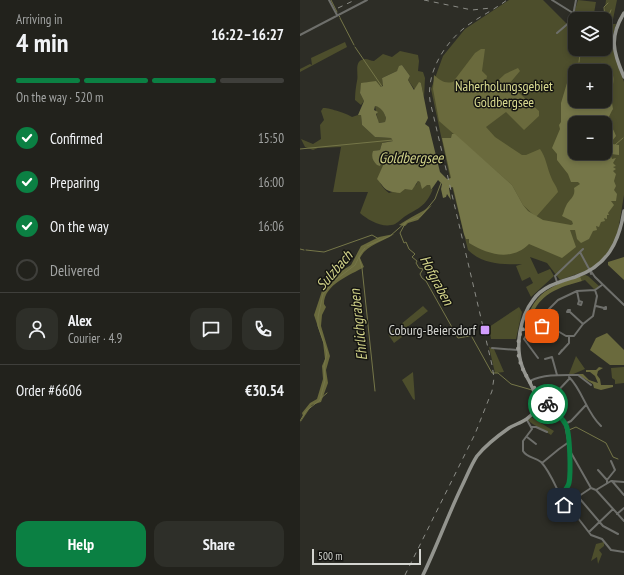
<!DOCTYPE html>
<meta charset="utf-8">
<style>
body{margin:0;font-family:"PT Sans Narrow",sans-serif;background:#2e2f29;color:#f1f3f6;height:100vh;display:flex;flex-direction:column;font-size:15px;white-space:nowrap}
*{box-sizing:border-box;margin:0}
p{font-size:13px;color:#a2a4a3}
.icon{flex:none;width:22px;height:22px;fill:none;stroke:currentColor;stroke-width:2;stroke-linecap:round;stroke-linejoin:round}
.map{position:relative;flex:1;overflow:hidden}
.drawer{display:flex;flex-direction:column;background:#22221c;width:300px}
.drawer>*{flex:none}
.fabs{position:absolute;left:268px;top:12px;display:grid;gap:8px}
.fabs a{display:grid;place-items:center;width:44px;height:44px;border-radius:8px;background:#22221c;box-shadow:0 2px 6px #0003,0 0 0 1px #3f3f3b;font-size:20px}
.scale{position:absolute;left:12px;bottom:10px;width:109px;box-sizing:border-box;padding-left:4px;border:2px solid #d4d5d0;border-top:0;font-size:11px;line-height:14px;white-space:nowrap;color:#d4d5d0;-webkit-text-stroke:3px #151512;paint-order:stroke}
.pin{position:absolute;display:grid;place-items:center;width:34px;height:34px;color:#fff;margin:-17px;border-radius:8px;box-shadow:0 2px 6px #0006}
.courier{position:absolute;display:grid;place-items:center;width:40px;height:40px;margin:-20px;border:3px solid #0b8043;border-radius:50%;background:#fff;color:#222;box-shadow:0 1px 5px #0007}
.overview em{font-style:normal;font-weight:700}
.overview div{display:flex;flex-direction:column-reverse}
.overview{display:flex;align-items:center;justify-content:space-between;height:68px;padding:0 16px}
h1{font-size:26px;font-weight:700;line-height:30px}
.bar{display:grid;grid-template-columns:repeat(4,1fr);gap:6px 4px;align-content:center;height:48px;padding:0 16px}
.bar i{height:5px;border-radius:3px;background:#3f3f3b}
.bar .current{background:#0b8043}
.bar p{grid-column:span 4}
.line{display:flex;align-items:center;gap:10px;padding:0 16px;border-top:1px solid #3f3f3b}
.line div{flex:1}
.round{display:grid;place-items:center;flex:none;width:42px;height:42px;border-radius:12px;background:#2e2f29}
ol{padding:0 16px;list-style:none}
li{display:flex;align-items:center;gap:12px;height:44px}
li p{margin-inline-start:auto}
li .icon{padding:4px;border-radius:50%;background:#0b8043;color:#fff;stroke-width:4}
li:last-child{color:#a2a4a3}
li i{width:22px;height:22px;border:2px solid #3f3f3b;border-radius:50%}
.button{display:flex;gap:8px;margin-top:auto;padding:8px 16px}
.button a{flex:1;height:46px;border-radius:12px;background:#0b8043;color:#fff;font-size:16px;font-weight:700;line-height:46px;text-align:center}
.button a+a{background:#2e2f29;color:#f1f3f6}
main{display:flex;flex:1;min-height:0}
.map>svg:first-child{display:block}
.green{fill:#4d4e2c;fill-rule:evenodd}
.forest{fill:#6a6a3d}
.water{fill:#757648;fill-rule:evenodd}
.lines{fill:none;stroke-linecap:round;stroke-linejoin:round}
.stream{stroke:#757648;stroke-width:1}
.street{stroke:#6e6f6b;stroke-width:2}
.secondary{stroke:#93948e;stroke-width:3.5}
.rail{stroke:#8b8c86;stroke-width:1;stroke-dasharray:5 5;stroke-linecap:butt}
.done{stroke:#9a9a94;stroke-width:4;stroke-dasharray:0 7.2}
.route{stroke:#0b8043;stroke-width:5}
.poi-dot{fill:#d29dfd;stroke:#151512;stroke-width:1.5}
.labels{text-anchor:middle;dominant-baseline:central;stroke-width:3;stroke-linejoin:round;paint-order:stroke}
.park-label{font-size:14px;fill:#d9da90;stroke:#151512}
.poi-label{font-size:14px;fill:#d4d5d0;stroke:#151512;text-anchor:end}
.water-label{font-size:15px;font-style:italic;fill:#d1d288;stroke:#151512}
</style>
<main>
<section class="drawer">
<div class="overview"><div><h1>4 min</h1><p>Arriving in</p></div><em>16:22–16:27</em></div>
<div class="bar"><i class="current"></i><i class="current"></i><i class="current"></i><i></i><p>On the way · 520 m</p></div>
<ol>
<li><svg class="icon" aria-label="check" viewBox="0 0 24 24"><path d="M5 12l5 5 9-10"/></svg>Confirmed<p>15:50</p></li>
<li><svg class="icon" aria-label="check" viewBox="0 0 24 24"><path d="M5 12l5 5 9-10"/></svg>Preparing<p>16:00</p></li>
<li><svg class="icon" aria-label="check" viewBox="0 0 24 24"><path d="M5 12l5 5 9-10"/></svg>On the way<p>16:06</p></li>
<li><i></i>Delivered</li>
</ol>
<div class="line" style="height:72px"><a class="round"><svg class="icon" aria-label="person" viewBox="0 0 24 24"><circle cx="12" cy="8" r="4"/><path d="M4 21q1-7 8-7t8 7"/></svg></a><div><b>Alex</b><p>Courier · 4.9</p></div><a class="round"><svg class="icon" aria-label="chat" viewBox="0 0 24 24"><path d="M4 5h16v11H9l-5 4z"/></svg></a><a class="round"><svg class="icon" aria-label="phone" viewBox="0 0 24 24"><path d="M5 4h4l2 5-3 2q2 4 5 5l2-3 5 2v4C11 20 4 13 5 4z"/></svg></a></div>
<div class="line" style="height:52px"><div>Order #6606</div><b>€30.54</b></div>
<div class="button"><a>Help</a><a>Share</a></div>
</section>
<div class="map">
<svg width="324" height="575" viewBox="0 0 324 575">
<rect width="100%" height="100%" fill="#2d2d26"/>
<!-- green -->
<path class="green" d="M209,0H243L267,24L275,37V49H305V19L301,18L304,16L306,0H317L312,24H316L313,35V48L324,82V195L317,237L305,257L291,269L260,280L247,263L230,257L238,274L250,269L254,276L231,297L226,287L233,283L230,277L222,281L216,266L222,264C203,265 182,264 168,250L150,178L131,89L143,56L165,29ZM275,71H305V101H275ZM275,123H305V153H275Z
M278,0L296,2L293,19L273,16Z
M45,42L47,47L0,72V69L10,64L12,65L11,58Z
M100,51L118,55L119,61L118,71L123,72L125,78L124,98L121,83L115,90L108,80L110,76L102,65L97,71L82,78L83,85L81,87C74,82 67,80 61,86L60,93L64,101L61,105L55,100C55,93 56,86 57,81C59,74 53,60 65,59C68,59 71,61 74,61L83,54L92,57Z
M75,106C81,106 84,112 86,118L85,122L79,123L78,121Z
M23,108C27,107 49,114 52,117L61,114L62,125L75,137L91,138L93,141L82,143L80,150L75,151L85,161C80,176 74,181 89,193L116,185L118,181L120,182L123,188L124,185H130L131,190L133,189C126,205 121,207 107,215C103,217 99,222 95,224C83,229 68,220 60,213L68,192H33L41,147L18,148L13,150L5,147L1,139L13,144L21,139L20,125L24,120L21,111Z
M285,275L288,276L299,286L297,289H294L285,280L282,281L280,276Z
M123,306L128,311L101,332L99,329L102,327L100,325Z
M219,307L222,312L216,339H191L189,327Z
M96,328L102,337L94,343L88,334Z
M189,347L194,349L204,372L195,373Z
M276,356L285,369L271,375L269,374Z
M324,367V383L315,384V380L312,378L311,368Z
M113,372L115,400L113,399L102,380Z
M231,417L254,431L251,435C244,430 234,426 228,420Z
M304,542V546L299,550L302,554L298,564L297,557L291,561L296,544Z"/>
<!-- forest -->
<path class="forest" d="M181,49H185L182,71L187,76L186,81L189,86H192L205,74L218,68L220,71L209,84L239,111V116L224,130L206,112L186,127L195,137L222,155H226L240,149C246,157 247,168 251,177C253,183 257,186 258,192L236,217L223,205L212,185L139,121L133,89L134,75C140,80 144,84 153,82L175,53Z
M132,205L118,220L108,223L105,226L99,225C110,217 121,213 132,205Z
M94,234C83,242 66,245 60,258L64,267C51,275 24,284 24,304L26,307L22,315L21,326L30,356L26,370L28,383L21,402L12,405L0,423L3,416L2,413L10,403L17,399L23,379L22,366L25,359L23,342L14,315L22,291L43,270L51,265L61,246L79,237Z
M324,257V280L308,265V262Z
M280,276L282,281C264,286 245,291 235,309C232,314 231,323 229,330C226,322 228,319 230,311C239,289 260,283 280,276Z
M307,333L324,350V365H310L290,350L296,338Z
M299,367L303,368L298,371L297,375L300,379L301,385H313V387L301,390L294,388L293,384L277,374H283L289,380L298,383L295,376L290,372H286V370H296Z"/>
<!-- water -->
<path class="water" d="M102,65L110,76L108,80L114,90L119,82L121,83L128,118L125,124L129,127L140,172L147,179L151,178L142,138H151L152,134H155L212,185L223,205L228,211L243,220L271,225L273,224L272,221L262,216C264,213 264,209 266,206C269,199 276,197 274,188L280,184L278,182H271L268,174L257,160V154L252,148L260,129L259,125L261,122V103L267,83L270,82L275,70L305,67C317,73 313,81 312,92C311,98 312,103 313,109C303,126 311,121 316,136L312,141H305V123H275V153H299V155L307,158L311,156L312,159L316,158L313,163L316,166L313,167L316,169L313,171L316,174L314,181L316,186L314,190L317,194L316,201H311L314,205L308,213L309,215H307V219L304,218L305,221L301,222L299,227L296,226L297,230L293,231L289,239L281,243L277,239L275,230H270L276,247L262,258L229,244C211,262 187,254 169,243V239H166L164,234L153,187L149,188L151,200L147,194L146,197L143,198L141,189L142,184L138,180L131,190L130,185H127L122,189L120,182L118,181L112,190L105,189L100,193C85,191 87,191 77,179L85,161L83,159L80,166L77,165C73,161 71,157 73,151L80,150L82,143L93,141L91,138L75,137L62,125L61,115H58L64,101L60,93L61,83L76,81L81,87L83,86L82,78L97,71L99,66ZM275,71H305V101H275ZM75,106C81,107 84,112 86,118L85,122L79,123L76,114L78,112L74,110Z
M305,143L319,145V155L303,153H305Z"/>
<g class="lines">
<!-- stream -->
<path class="stream" d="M31,0L37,12
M309,15L311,10
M39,16L40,17
M40,18L54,45
M305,19L304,7L308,3
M305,31L309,18
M55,47L83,88
M279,62L280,54L286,51
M315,145L323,138
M0,149L93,140
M106,222L100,233L104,243L106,242L109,249L115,254L112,257L117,261L116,263L119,268L123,269L120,274L122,278L126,281L158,338L170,336
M67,246L90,236L106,222L121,216L135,199L141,183
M0,249L4,250
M6,250L24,252L72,235L79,239
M59,257L62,268L75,391
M172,337L192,373H198L211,384L232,390
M20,399L27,393
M0,421L6,411L20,400L25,380L24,366L27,352L18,326V317L23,294L34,281L55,265L61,253L65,248
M269,430L276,427L306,443L313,457L318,459"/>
<!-- street -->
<path class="street" d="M29,0L37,15
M252,0L273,13
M271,26L276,0
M257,33L271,21
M0,35L67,0
M280,252L288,267L295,277L324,305
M290,271L291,274
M257,282L255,276L283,249
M277,291L279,301
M279,301L282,302L281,305L278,304Z
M296,306L304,308
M306,307V309H304V308Z
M268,310H270L269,312H267Z
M270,312L283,324
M241,325L256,330L266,336H274L283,324L293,316L297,296L295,290
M221,329L230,331L237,329L249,309L258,300L277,291L295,290L302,285
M229,331L224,339L238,358
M251,337L249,341L248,339L255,329
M192,348L218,350
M262,350L259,354L269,343V337
M245,359L252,357L257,375
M269,377C283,391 286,412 301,426
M230,381C244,374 263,375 278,375L291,385
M235,392L265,424L270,451L291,488L296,490L324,521
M245,401L253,396L270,378
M234,410L246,402
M227,420L232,429L223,441V451C227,458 235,457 241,462C249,470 255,485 260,495
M265,424L271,421L286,405
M232,427H236L247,432
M227,437L236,444
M270,453L269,483L260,495L259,502L271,509L291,535L302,539L311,550L324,552
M242,463L259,449L269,442
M298,470L307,480
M312,481L324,495
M307,483V480L315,470L311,461
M291,488L279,496L280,499L303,526L318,534
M296,490L311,481L324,482
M317,514L324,508
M289,532L313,509"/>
<!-- secondary -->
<path class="secondary" d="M324,13C309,37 313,52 324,77
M123,575C137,546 148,515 162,486C167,476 171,465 177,456C185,446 199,435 209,428C217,423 229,421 234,411C241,393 227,382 222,366C215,346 220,317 233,300C243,286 259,282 275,277C307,266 319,243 324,211"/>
<!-- rail -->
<path class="rail" d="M124,0L172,10L191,8
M38,8L55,0
M105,575L175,434L192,391L194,378L192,365L130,101C126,72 145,42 168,25C181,16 195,9 207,0"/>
</g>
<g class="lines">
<!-- done -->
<path class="done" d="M242,326L241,325L232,331L221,329C220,335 218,341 218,348C218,369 234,389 248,404"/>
<!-- route -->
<path class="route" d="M248,404C253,410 262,417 266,425C270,433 271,473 269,483C267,490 260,494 259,502L264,505"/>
</g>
<!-- markers -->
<rect class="poi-dot" x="180" y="325" width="10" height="10" rx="2"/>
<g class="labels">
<!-- park labels -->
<g class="park-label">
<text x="204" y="86">Naherholungsgebiet<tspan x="204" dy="16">Goldbergsee</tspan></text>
</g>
<!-- poi labels -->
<g class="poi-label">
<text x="176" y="330">Coburg-Beiersdorf</text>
</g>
<!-- water labels -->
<g class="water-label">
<text x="111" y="157">Goldbergsee</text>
<text transform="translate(34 270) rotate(-49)">Sulzbach</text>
<text transform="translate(137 280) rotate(62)">Hofgraben</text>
<text transform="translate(58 325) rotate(-96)">Ehrlichgraben</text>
</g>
</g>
</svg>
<div class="fabs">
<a><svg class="icon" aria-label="layers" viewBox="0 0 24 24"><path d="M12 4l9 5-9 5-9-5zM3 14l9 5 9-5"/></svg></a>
<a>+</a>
<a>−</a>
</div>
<div class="scale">500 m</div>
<div class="pin" style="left:242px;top:326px;background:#ea580c"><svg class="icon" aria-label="bag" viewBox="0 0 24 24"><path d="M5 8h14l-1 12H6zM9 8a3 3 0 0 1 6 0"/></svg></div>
<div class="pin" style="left:264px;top:505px;background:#1f2937"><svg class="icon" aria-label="home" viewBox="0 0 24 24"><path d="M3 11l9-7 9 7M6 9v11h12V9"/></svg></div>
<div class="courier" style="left:248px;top:404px"><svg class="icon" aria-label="bike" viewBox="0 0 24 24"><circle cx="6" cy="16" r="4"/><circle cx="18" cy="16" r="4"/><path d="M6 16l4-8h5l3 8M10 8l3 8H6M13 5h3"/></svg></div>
</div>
</main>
